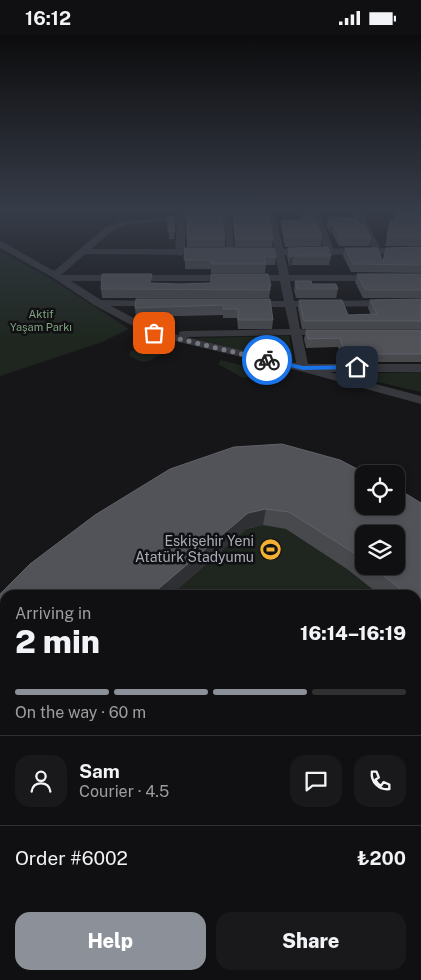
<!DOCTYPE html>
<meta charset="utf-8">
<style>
body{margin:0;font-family:"Public Sans",sans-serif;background:#19191b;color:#f1f3f6;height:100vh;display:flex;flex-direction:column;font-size:19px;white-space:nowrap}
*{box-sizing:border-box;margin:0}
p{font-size:16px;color:#9c9d9f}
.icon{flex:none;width:28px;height:28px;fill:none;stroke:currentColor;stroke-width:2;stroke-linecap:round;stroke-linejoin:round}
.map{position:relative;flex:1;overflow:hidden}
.drawer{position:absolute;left:0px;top:555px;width:421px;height:390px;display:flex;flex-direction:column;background:#101012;border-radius:15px 15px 0 0;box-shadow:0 2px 8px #0003,0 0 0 1px #303032}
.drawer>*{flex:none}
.controls{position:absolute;left:355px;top:430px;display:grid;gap:10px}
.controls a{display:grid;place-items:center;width:50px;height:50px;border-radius:10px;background:#101012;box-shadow:0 2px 8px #0003,0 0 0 1px #303032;font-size:25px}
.pin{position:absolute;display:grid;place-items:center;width:42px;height:42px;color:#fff;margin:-21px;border-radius:10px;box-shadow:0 2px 8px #0006}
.courier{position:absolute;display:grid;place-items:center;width:50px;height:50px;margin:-25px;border:4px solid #1a73e8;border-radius:50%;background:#fff;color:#222;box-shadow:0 1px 6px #0007}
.head em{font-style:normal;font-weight:800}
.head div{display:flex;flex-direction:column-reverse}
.head{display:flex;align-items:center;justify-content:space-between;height:85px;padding:0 15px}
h1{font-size:32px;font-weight:800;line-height:38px}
.bar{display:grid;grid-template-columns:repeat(4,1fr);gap:8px 5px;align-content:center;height:60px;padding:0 15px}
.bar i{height:6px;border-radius:4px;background:#303032}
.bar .on{background:#8c9099}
.bar p{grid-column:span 4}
.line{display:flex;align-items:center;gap:12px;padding:0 15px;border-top:1px solid #303032}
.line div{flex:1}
.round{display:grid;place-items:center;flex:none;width:52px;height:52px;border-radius:15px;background:#19191b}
.action{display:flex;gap:10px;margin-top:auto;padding:10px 15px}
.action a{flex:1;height:58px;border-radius:15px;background:#8c9099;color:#fff;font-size:20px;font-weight:800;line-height:58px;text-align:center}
.action a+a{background:#19191b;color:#f1f3f6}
.status{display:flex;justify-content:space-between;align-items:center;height:35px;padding:0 25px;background:#101012;direction:ltr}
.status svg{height:14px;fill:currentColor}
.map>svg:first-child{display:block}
.green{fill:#1e261f;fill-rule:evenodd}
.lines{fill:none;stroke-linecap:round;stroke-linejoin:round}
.minor{fill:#37383d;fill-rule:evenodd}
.tertiary{fill:#37383d;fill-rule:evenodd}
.wall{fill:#47494d;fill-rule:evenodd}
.shaded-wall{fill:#2f3033}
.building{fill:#525359;stroke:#5f6168}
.route{fill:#1a73e8}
.done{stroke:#757880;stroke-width:5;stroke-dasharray:0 9}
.labels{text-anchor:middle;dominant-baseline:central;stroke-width:5;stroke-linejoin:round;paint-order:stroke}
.far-park-label{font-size:11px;fill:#7fa381;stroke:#111113}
.poi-label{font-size:14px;fill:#a8adb8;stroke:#111113;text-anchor:end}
</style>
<div class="status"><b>16:12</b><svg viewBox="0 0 49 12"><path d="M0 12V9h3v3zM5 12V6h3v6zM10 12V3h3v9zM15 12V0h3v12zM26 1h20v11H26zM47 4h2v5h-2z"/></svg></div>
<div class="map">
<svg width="421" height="945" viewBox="0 0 421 945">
<rect width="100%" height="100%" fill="#161618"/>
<!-- green -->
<path class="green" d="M0,216L53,245L129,294L102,307L0,341Z
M289,301L294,328L193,303Z
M160,315L162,319C146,327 145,331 129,320L131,316Z
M221,325L255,334L256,335L248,342L243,343L218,329Z
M421,337V357L344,339Z
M364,471L421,490V920L416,560H23L99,496ZM364,499H396V531H364Z"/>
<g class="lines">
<!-- minor -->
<path class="minor" d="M234,175H261L257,177L226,180L232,188L234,219L231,220L227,217L224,188L219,181L185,185V218L180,221L175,218L177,185L126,190L112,196L61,240H279L269,186L263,175H271L277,186L289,240H376L381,243L376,246H290L294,266L421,265V271L296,272L300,294L309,295L310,297L309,299L302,300L308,329H421V337H330L421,361V369L300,336L150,300L94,270L52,242L0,213V206L3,207L54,236L106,192L122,186ZM71,246H280L284,266H252L247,269L252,272H285L290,294L183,296L179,297V300L158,296L111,271H156L160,270V266L101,265ZM291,300L296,328L186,302Z
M311,175H319L335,218L333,220L330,221L325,218Z
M353,175H361L382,217L381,219L378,220L374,217Z
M397,175H407L421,182V187Z"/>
<!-- tertiary -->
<path class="tertiary" d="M421,213V219L250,220L244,217L250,214Z
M82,214H210L216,217L210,220L78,219L76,217Z"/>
</g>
<!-- wall -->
<path class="wall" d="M395,178L421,180V211H385L390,186H393Z
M233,179L273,204L272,212H235L233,186Z
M187,180L225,204V212H187Z
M302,180L322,203L321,211L285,212L281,193V185H301Z
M168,182L175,189L174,204H169Z
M328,182L359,189L371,203L369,211H339L332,197L330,198L326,190Z
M421,212V238L351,237L343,221L345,213L383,225L386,213Z
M185,213L276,222L275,230H266L265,238H211V234H185Z
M288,213L331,221L329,230H292L289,231L287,221Z
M357,239H421V263H363L355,247Z
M295,246L338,254L336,263H296L294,255Z
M271,251L269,263H102L101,254Z
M270,264L273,285L272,294H238L237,283H223V280L136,282L135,273Z
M421,264V294H302L298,273L299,265L348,280H371L368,273L370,265Z
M306,295H421V327H343L338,312L306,313L304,304Z
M282,409L340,425L367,439H364V471H396V454L408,460L421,468V943L420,945H0V559L30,529L95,480L170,434L234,412ZM263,490L286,494L347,534L380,560H416V940H5V560H171L246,494ZM364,499H396V531H364Z"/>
<!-- shaded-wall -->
<path class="shaded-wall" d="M333,189L332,197L330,198L331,190Z
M293,221L292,230L289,231L290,222Z
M266,474L263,490L246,494L171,560H151L248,478Z"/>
<!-- building -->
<path class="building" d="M395,178L421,180V203H387L390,186H396Z
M233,179H268L273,204H236Z
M187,180L222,181L225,204H187Z
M302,180H314L322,203H286L281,185H304Z
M168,182H175L174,197H168Z
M328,182L357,183L359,189H364L371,203H340L333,189L331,190Z
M328,212L331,221H293L290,222L288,213Z
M421,212V230L353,229L345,213H377L383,227L386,213Z
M185,213H274L276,222H264L266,229H211V225H184Z
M102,239H152L150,248L179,249L211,248V239H268L271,251H269L270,255L101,254Z
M357,239H421V255H365Z
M295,246H311L312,249H336L338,254H297Z
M136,264H270L273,285H238V274H223V270L135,273Z
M421,264V270H420L421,286H304L299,265H342L348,280L377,279L370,265Z
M306,295H421V319H345L340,303L308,304Z
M282,409L340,425L367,439H364V471H396V454L408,460L421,468V575L418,568L416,567V560H408L371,531H396V499H364V526L354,518L289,477L266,474L248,478L151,560H5V940H416V612L421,605V943L420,945H0V559L30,529L95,480L170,434L234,412Z"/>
<!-- sky -->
<linearGradient id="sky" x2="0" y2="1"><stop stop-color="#0c0c0d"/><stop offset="0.57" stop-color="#363c48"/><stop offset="1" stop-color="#363c48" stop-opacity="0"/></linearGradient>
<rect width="421" height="307" fill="url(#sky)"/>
<!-- route -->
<path class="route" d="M267,323L303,331L357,330L360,332L357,334L303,335L265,326V324Z"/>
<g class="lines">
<!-- done -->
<path class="done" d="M154,298L267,325"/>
</g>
<!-- icons -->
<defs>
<symbol id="stadium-disc" viewBox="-11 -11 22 22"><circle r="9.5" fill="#f2b134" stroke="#111113"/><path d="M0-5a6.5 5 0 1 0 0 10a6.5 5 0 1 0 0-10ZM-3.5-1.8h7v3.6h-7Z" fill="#111"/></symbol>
</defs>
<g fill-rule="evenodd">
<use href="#stadium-disc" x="258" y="502" width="25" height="25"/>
</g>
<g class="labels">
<!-- far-park labels -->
<g class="far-park-label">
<text x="41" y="279">Aktif<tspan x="41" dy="13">Yaşam Parkı</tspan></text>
</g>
<!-- poi labels -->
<g class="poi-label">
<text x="254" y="506">Eskişehir Yeni<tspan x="254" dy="16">Atatürk Stadyumu</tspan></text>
</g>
</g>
</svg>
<div class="controls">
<a><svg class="icon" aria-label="locate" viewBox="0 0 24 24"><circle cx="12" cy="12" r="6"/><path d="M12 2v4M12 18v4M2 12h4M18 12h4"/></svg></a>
<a><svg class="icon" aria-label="layers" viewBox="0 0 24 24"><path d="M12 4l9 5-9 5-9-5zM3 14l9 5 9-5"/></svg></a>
</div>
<div class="pin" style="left:154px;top:298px;background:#ea580c"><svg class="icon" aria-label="bag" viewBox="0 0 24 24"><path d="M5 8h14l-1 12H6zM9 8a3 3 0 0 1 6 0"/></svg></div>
<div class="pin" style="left:357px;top:332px;background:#1f2937"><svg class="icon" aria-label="home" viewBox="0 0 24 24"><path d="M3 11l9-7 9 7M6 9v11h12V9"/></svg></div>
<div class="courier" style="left:267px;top:325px"><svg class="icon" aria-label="bike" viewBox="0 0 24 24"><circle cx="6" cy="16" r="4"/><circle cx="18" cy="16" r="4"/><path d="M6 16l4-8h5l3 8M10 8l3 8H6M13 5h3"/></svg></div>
<section class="drawer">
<div class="head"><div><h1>2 min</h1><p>Arriving in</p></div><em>16:14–16:19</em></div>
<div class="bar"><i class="on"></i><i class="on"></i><i class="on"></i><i></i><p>On the way · 60 m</p></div>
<div class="line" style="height:90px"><a class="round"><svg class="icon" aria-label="person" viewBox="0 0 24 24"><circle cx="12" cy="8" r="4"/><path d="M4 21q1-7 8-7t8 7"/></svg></a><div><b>Sam</b><p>Courier · 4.5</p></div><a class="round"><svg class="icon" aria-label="chat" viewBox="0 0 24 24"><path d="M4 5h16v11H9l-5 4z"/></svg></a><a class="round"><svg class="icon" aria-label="phone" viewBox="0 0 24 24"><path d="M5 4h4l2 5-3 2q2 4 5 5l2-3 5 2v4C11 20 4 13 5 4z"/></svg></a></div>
<div class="line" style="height:65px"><div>Order #6002</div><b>₺200</b></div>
<div class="action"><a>Help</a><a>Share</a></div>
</section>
</div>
